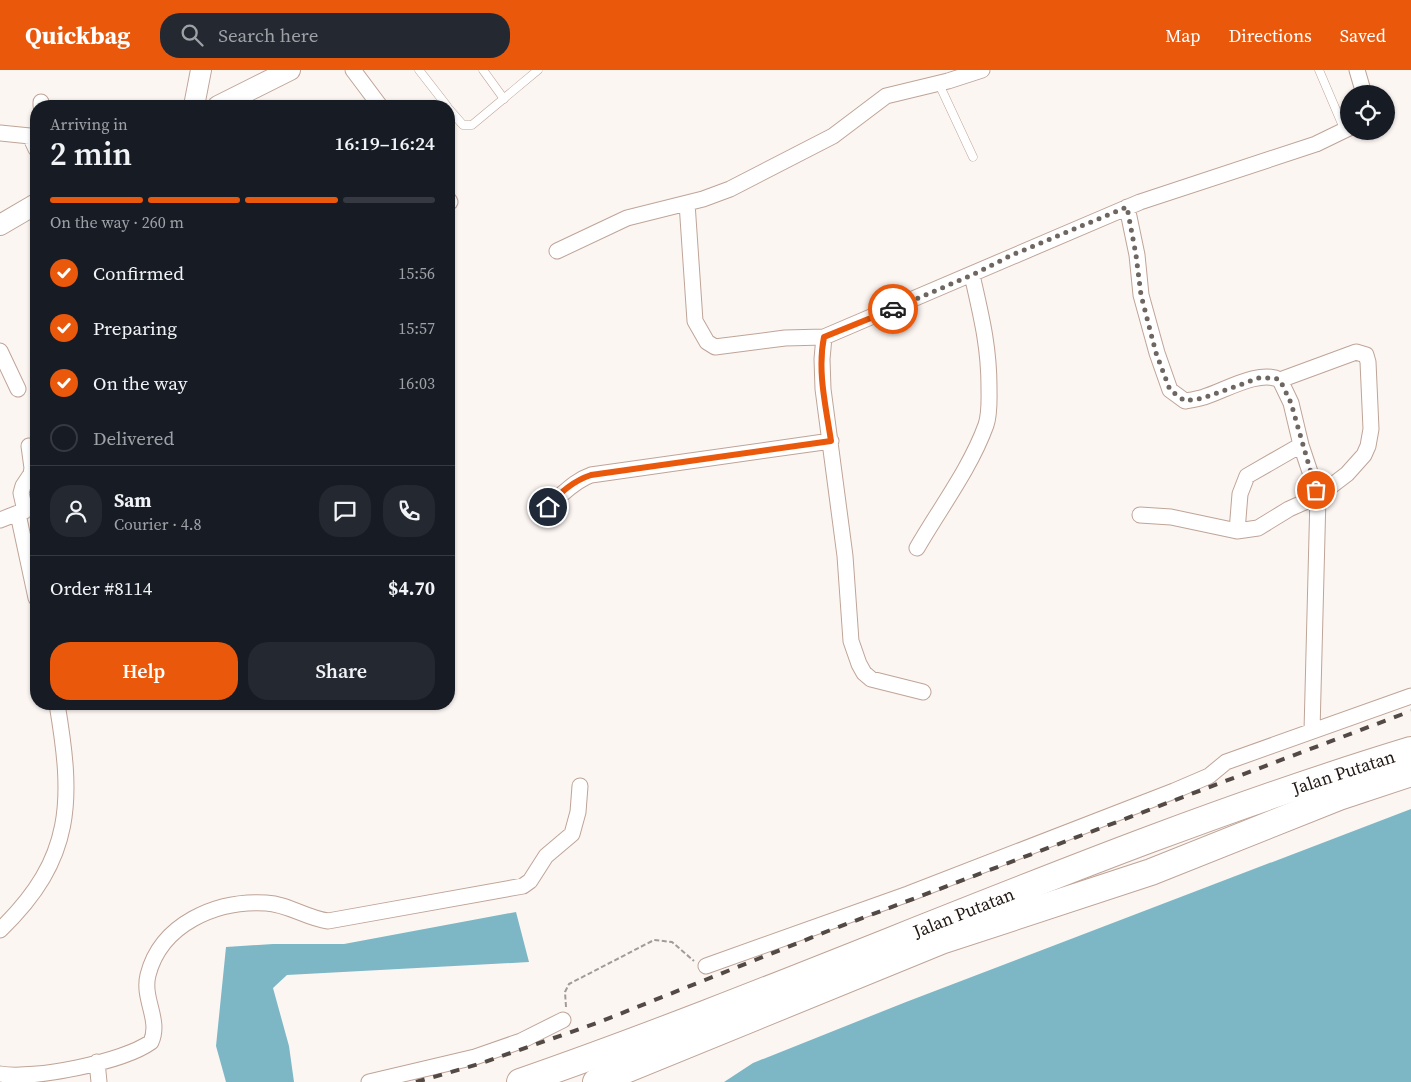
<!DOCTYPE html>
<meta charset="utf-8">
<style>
body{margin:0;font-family:"Source Serif 4",serif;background:#242831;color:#f1f3f6;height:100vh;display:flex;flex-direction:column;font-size:19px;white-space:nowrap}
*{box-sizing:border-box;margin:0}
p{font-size:16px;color:#9ea1a6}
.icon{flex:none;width:28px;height:28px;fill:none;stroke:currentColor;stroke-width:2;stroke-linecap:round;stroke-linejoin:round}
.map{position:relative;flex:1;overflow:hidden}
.sheet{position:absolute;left:30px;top:30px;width:425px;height:610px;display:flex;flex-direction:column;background:#171b24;border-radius:20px;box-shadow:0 1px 4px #0004}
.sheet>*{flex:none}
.buttons{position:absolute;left:1340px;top:15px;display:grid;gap:10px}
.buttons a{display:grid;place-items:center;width:55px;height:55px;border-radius:50%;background:#171b24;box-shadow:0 1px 4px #0004;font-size:25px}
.pin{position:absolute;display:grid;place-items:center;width:42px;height:42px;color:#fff;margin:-21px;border:2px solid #fff;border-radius:50%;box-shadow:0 1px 5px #0007}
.courier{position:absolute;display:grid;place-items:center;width:50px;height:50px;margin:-25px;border:4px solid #ea580c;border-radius:50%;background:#fff;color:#222;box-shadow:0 1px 6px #0007}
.summary em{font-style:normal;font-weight:600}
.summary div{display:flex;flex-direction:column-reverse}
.summary{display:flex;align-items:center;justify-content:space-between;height:85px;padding:0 20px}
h1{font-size:32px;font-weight:600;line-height:38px}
.bar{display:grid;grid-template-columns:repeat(4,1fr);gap:8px 5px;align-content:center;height:60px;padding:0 20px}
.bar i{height:6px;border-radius:4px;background:#363941}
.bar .current{background:#ea580c}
.bar p{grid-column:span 4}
.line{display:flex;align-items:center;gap:12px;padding:0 20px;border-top:1px solid #363941}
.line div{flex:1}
.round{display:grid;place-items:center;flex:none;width:52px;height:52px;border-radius:20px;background:#242831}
ol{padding:0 20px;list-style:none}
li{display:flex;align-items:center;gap:15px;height:55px}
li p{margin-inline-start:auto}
li .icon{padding:5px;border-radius:50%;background:#ea580c;color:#fff;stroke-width:4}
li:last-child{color:#9ea1a6}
li i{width:28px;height:28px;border:2px solid #363941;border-radius:50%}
.primary-button{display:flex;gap:10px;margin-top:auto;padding:10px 20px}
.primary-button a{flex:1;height:58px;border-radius:20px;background:#ea580c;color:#fff;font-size:20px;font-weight:600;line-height:58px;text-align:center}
.primary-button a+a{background:#242831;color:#f1f3f6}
header{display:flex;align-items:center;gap:30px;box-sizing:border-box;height:70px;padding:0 25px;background:#ea580c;color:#fff}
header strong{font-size:24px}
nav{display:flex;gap:28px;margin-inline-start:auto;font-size:18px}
.search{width:350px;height:45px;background:#242831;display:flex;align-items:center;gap:12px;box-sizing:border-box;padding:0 18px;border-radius:20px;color:#9ea1a6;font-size:19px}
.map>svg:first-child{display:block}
.water{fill:#7db7c5}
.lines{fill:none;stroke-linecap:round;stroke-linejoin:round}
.lane-casing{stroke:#bfa497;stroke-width:9}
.street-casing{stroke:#bfa497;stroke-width:17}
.secondary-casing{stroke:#bfa497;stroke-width:22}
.highway-casing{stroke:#bfa497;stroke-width:28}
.path{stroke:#a39b98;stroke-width:2;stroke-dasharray:5 2.5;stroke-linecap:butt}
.lane{stroke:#fff;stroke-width:8}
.street{stroke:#fff;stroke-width:15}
.secondary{stroke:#fff;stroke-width:20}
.highway{stroke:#fff;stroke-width:26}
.rail{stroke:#534a45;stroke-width:4;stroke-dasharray:9 9;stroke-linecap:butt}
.done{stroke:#6e6661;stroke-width:5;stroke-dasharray:0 9}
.route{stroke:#ea580c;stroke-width:6}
.labels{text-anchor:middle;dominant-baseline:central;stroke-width:4;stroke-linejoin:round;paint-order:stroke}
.street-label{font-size:18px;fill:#221813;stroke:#fcf6f3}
</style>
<header>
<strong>Quickbag</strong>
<div class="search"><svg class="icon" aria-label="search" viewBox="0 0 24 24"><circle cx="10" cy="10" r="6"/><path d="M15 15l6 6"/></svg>Search here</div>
<nav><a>Map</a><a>Directions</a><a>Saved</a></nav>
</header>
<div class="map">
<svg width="1411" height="1012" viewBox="0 0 1411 1012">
<rect width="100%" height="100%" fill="#fcf6f3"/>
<!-- water -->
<path class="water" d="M1411,739V1012H724L753,993L906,932Z
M516,842L529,892L287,905L273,918L289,976L294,1012H226L216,976L226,877L273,874H344Z"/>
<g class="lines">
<defs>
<path id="lane" d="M419,0L447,36
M483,0L504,29
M1319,0L1345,61
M939,14L973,87
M449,39L463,55H472L538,0"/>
<path id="street" d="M353,0L380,36
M1357,0L1364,24
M41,32V36
M0,63L30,66L36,79
M449,130L450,132
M687,133L695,251L707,272L715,277L785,268L824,267L1140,132L1316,74L1349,58
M1127,137L1137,185L1141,225L1157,283L1170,320L1185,331C1191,330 1198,329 1204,327C1224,321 1260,299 1280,310L1291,333L1301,375L1318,426L1312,661
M557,181L627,148L703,129L730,119L833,66L886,26L948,11L982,0
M824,267L822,289L823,319L845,486L851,571L859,594L864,603L871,609L923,622
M0,281L18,319
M538,440C557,434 568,413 591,405L831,371
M25,441L21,423L23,416L31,404L32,398L29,376
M18,444L36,528
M1140,445L1171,447L1237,461L1258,458L1289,439L1318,426L1347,404L1364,385L1368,376L1371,359L1368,292L1366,285L1356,282L1280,310
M0,450L36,436
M1237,461L1240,424L1247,406L1301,375
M917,478C940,438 970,399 986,355C990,343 989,330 989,317C989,276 981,245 972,205
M0,860C75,788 73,729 57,634
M706,896L908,824L1174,721L1209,706L1226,692L1411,626
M97,992L99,1012
M0,1004C33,1010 123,992 151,972C161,950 142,929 148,905C161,854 216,830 266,833C288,834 306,848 328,851L523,816L530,811L546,786L572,764L578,742L580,716
M369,1012L475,987L521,971L563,950"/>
<path id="secondary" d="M194,36L201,0
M218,36L290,0
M0,155L36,134"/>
<g id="highway">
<path id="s1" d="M520,1012C819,908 1108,772 1411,680"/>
<path d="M596,1012L941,871L1151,802L1339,727L1411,703"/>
</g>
</defs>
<!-- lane casing -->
<use href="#lane" class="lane-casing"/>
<!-- street casing -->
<use href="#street" class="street-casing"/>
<!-- secondary casing -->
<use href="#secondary" class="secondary-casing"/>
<!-- highway casing -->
<use href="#highway" class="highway-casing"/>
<!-- path -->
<path class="path" d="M566,937L565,922L569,914L654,870L672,872L694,891"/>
<!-- lane -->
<use href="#lane" class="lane"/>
<!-- street -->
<use href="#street" class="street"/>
<!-- secondary -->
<use href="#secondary" class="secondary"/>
<!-- highway -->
<use href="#highway" class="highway"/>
<!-- rail -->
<path class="rail" d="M416,1012L479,994L597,953L828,861L1411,641"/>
</g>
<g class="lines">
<!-- done -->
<path class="done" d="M893,239L972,205L1012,185L1127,137L1136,185L1141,225L1156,283L1170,320L1185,331L1203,328L1259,308H1275L1280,310L1291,333L1316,420"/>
<!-- route -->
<path class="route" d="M548,437C560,422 573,411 591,405L831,371C826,337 817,301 824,267L893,239"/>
</g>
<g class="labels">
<!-- street labels -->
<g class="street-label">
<text stroke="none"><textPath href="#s1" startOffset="880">Jalan Putatan</textPath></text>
<text stroke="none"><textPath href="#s1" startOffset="475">Jalan Putatan</textPath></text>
</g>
</g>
</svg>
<div class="buttons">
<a><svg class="icon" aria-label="locate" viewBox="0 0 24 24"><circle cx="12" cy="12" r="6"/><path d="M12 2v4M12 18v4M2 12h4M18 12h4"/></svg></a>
</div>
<div class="pin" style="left:1316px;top:420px;background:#ea580c"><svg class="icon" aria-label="bag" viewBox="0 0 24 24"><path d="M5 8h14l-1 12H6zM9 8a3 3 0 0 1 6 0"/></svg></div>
<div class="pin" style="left:548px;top:437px;background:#1f2937"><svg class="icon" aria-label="home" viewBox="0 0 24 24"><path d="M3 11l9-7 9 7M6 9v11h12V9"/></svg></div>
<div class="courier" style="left:893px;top:239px"><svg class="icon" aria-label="car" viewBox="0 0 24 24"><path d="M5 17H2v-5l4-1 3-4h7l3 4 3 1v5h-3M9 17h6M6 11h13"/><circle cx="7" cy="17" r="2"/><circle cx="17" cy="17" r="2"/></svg></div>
<section class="sheet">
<div class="summary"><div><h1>2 min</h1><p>Arriving in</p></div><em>16:19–16:24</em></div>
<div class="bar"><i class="current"></i><i class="current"></i><i class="current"></i><i></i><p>On the way · 260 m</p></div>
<ol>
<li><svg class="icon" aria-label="check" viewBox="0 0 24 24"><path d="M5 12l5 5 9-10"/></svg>Confirmed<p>15:56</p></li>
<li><svg class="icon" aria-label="check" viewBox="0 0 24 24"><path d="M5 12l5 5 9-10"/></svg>Preparing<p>15:57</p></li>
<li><svg class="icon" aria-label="check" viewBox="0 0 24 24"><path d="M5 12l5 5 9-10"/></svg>On the way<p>16:03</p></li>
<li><i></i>Delivered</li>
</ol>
<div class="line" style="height:90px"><a class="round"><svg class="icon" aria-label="person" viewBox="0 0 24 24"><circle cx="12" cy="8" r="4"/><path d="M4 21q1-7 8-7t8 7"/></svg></a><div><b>Sam</b><p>Courier · 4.8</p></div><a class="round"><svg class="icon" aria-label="chat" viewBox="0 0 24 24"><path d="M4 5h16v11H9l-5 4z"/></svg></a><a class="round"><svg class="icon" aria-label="phone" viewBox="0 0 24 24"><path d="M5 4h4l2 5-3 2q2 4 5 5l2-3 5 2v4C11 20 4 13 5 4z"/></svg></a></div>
<div class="line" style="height:65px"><div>Order #8114</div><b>$4.70</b></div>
<div class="primary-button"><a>Help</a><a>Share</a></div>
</section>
</div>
